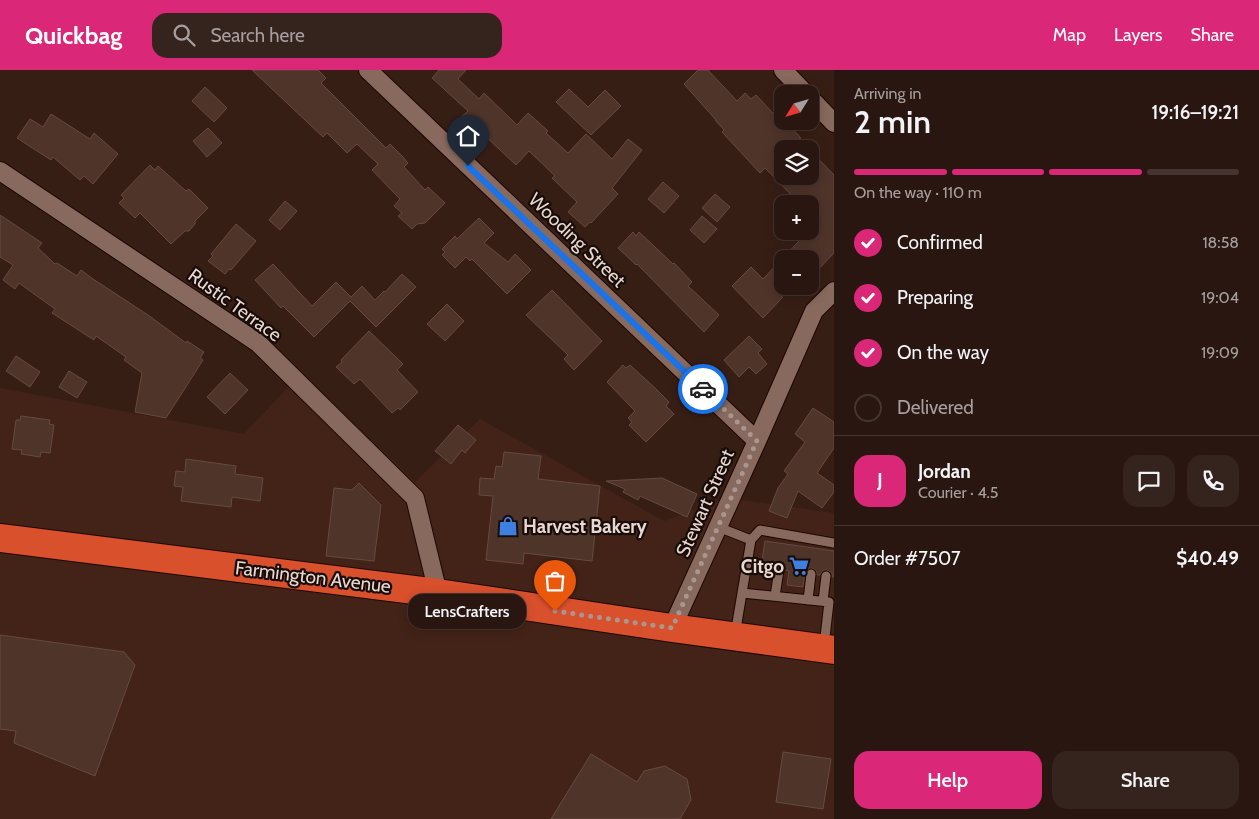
<!DOCTYPE html>
<meta charset="utf-8">
<style>
body{margin:0;font-family:Cabin,sans-serif;background:#35231e;color:#f1f3f6;height:100vh;display:flex;flex-direction:column;font-size:19px;white-space:nowrap}
*{box-sizing:border-box;margin:0}
p{font-size:16px;color:#a59f9f}
.icon{flex:none;width:28px;height:28px;fill:none;stroke:currentColor;stroke-width:2;stroke-linecap:round;stroke-linejoin:round}
.map{position:relative;flex:1;overflow:hidden}
.panel{display:flex;flex-direction:column;background:#291610;width:425px}
.panel>*{flex:none}
.needle{width:32px;rotate:233deg}
.fabs{position:absolute;left:774px;top:15px;display:grid;gap:10px}
.fabs a{display:grid;place-items:center;width:45px;height:45px;border-radius:10px;background:#291610;box-shadow:0 2px 12px #0003,0 0 0 1px #453530;font-size:25px}
.pin{position:absolute;display:grid;place-items:center;width:42px;height:42px;color:#fff;margin:-51px -21px;border-radius:50% 50% 50% 0;rotate:-45deg;box-shadow:0 0 5px #0007}
.pin .icon{rotate:45deg}
.courier{position:absolute;display:grid;place-items:center;width:50px;height:50px;margin:-25px;border:4px solid #1a73e8;border-radius:50%;background:#fff;color:#222;box-shadow:0 1px 6px #0007}
.bubble{position:absolute;height:35px;border-radius:15px;background:#291610;box-shadow:0 2px 12px #0003,0 0 0 1px #453530;font-size:16px;font-weight:600;line-height:35px;text-align:center}
.head em{font-style:normal;font-weight:600}
.head div{display:flex;flex-direction:column-reverse}
.head{display:flex;align-items:center;justify-content:space-between;height:85px;padding:0 20px}
h1{font-size:32px;font-weight:600;line-height:38px}
.bar{display:grid;grid-template-columns:repeat(4,1fr);gap:8px 5px;align-content:center;height:60px;padding:0 20px}
.bar i{height:6px;border-radius:4px;background:#453530}
.bar .selected{background:#db2777}
.bar p{grid-column:span 4}
.line{display:flex;align-items:center;gap:12px;padding:0 20px;border-top:1px solid #453530}
.line div{flex:1}
.round{display:grid;place-items:center;flex:none;width:52px;height:52px;border-radius:15px;background:#35231e}
ol{padding:0 20px;list-style:none}
li{display:flex;align-items:center;gap:15px;height:55px}
li p{margin-inline-start:auto}
li .icon{padding:5px;border-radius:50%;background:#db2777;color:#fff;stroke-width:4}
li:last-child{color:#a59f9f}
li i{width:28px;height:28px;border:2px solid #453530;border-radius:50%}
.primary-button{display:flex;gap:10px;margin-top:auto;padding:10px 20px}
.primary-button a{flex:1;height:58px;border-radius:15px;background:#db2777;color:#fff;font-size:20px;font-weight:600;line-height:58px;text-align:center}
.primary-button a+a{background:#35231e;color:#f1f3f6}
header{display:flex;align-items:center;gap:30px;box-sizing:border-box;height:70px;padding:0 25px;background:#db2777;color:#fff}
header strong{font-size:24px}
nav{display:flex;gap:28px;margin-inline-start:auto;font-size:18px}
.search{width:350px;height:45px;background:#35231e;display:flex;align-items:center;gap:12px;box-sizing:border-box;padding:0 18px;border-radius:15px;color:#a59f9f;font-size:19px}
main{display:flex;flex:1;min-height:0}
.map>svg:first-child{display:block}
.built{fill:#432317}
.building{fill:#4f342a;stroke:#664a40}
.lines{fill:none;stroke-linecap:round;stroke-linejoin:round}
.lane-casing{stroke:#1d0702;stroke-width:11}
.street-casing{stroke:#1d0702;stroke-width:20}
.highway-casing{stroke:#1d0702;stroke-width:30}
.lane{stroke:#87695d;stroke-width:9}
.street{stroke:#87695d;stroke-width:18}
.highway{stroke:#d9502d;stroke-width:28}
.done{stroke:#ab968f;stroke-width:5;stroke-dasharray:0 9}
.route{stroke:#1a73e8;stroke-width:6}
.labels{text-anchor:middle;dominant-baseline:central;stroke-width:4.5;stroke-linejoin:round;paint-order:stroke}
.street-label{font-size:19px;fill:#e9d7d1;stroke:#170c08}
.poi-label{font-size:19px;font-weight:bold;fill:#e9d7d1;stroke:#170c08;text-anchor:start}
</style>
<header>
<strong>Quickbag</strong>
<div class="search"><svg class="icon" aria-label="search" viewBox="0 0 24 24"><circle cx="10" cy="10" r="6"/><path d="M15 15l6 6"/></svg>Search here</div>
<nav><a>Map</a><a>Layers</a><a>Share</a></nav>
</header>
<main>
<div class="map">
<svg width="834" height="749" viewBox="0 0 834 749">
<rect width="100%" height="100%" fill="#371e15"/>
<!-- built -->
<path class="built" d="M300,305L415,412L480,349L664,451L726,428L834,443V749H0V318L244,364Z"/>
<!-- building -->
<path class="building" d="M252,0H318L326,8L321,13L386,78L390,74L403,87L408,93L404,97L425,120L428,117L445,133L425,153L417,154L412,159L398,146L402,143L394,136L400,129L372,100L378,94L357,74L347,83L327,63L323,67Z
M439,0H466L458,9L479,29L484,23L517,55L528,43L548,61L546,63L568,83L586,64L612,89L628,69L642,80L612,118L618,124L591,153L590,152L585,157L568,142L577,132L552,108L555,106L529,81L516,95L483,64L482,65L462,46L468,41L432,8Z
M698,0H708L737,31L745,23L751,29L756,25L784,55L787,53L801,68L799,69L809,79H782V106H810V80L834,105V183L811,207L810,205V189H791L787,184L808,161H810V134H800L765,98L760,103L722,62L724,60L716,51V50L684,14Z
M205,17L227,38L214,52L192,31Z
M569,19L588,37L605,20L621,36L591,65L556,32Z
M51,44L90,69L94,63L118,84L93,114L84,106L80,110L53,87L51,90L17,68L30,49L43,57Z
M208,58L222,73L207,87L193,71Z
M150,95L155,100L158,96L186,121L189,119L208,138L195,151V154L189,161H185L171,174L140,143L135,148L119,133L124,128L121,125Z
M663,112L679,126L664,143L648,129Z
M715,124L730,137L717,152L702,138Z
M285,131L297,141L280,160L269,150Z
M0,145L42,173L38,178L55,194L57,193L77,206L81,200L93,209L148,245L186,273L187,271L204,282L200,288L203,290L166,348L135,342L142,303L124,290L126,287L96,266L94,270L52,243L55,239L19,213L15,219L3,210L13,195L0,187Z
M702,146L717,159L704,173L690,160Z
M479,148L494,163L484,173L508,192L515,184L531,200L507,224L472,189L470,191L466,187L455,198L442,185L445,182L442,179L455,166L457,169Z
M236,154L256,171L231,200L229,199L225,204L208,191L213,186L211,184Z
M633,162L636,166L639,162L673,194L674,193L692,212L688,216L719,245L704,262L637,194L636,195L618,178Z
M782,189V228L763,248L732,216L751,197L763,209Z
M273,194L312,236L336,212L351,227L362,216L375,230L384,221L385,222L402,204L416,217L376,257L350,231L314,267L283,236L281,238L255,210Z
M552,220L602,271L574,300L564,289L568,285L526,245Z
M447,234L464,251L445,271L427,254Z
M369,261L403,294L397,300L418,322L400,340L398,338L392,343L360,309L354,314L336,297L342,292L341,290Z
M749,266L762,279L758,283L767,294L756,304L749,297L739,307L724,290Z
M16,286L40,302L30,317L6,301Z
M623,295L626,298L630,295L656,319L669,332L666,336L674,344L646,372L629,355L632,352L628,348L635,341L607,312Z
M69,301L87,312L77,328L59,317Z
M230,303L248,320L225,344L207,327Z
M813,338L834,352V378L817,403L834,415V422L822,438L798,421L787,448L769,441L778,418L788,404L784,401L805,372L795,364Z
M21,346L50,350L49,354L54,355L50,383L41,382L40,387L21,384L22,380L12,379L16,350H20Z
M458,355L476,370L465,383L462,380L451,394L435,381Z
M504,382L541,386L538,409L600,416L592,491L524,483L523,494L486,490L493,426L479,425L480,408L494,409L496,396L502,397Z
M186,389L236,396L235,404L263,408L260,431L232,427L231,437L181,431L183,417L174,416L176,401L185,402Z
M662,408L697,424L687,447L640,426L638,430L623,422L625,419L606,411Z
M359,413L381,435L374,491L326,486L334,418L352,420Z
M765,471L834,481V507H832V503L827,500H823L820,505H817L816,501L814,499L809,498L805,503L803,517L787,515L789,501L785,500L782,495L776,494L773,499L761,497Z
M0,565L124,582L135,595L95,706L14,673L16,661L0,659Z
M783,682L831,689L823,739L776,732Z
M591,684L637,712L644,701L665,696L687,709L691,730L680,749H551Z"/>
<g class="lines">
<defs>
<path id="lane" d="M718,457L751,470L742,523
M751,470L760,460L834,473
M775,526L779,500
M808,530L811,504
M823,531L826,506
M735,565L742,523L829,532L824,576"/>
<path id="street" d="M368,0L757,371
M783,0L806,24
M810,28L834,53
M0,101L258,273L415,428L438,523
M672,558L757,371L814,241L834,221"/>
<path id="highway" d="M0,468L438,523L672,558L834,580"/>
</defs>
<!-- lane casing -->
<use href="#lane" class="lane-casing"/>
<!-- street casing -->
<use href="#street" class="street-casing"/>
<!-- highway casing -->
<use href="#highway" class="highway-casing"/>
<!-- lane -->
<use href="#lane" class="lane"/>
<!-- street -->
<use href="#street" class="street"/>
<!-- highway -->
<use href="#highway" class="highway"/>
</g>
<g class="lines">
<!-- done -->
<path class="done" d="M555,541L672,558L757,371L703,319"/>
<!-- route -->
<path class="route" d="M468,96L703,319"/>
</g>
<!-- icons -->
<defs>
<symbol id="shop-bare" viewBox="-9 -9 18 18"><path d="M-5-2.5h2.3a2.7 3.5 0 0 1 5.4 0H5L5.5 6h-11ZM-1.5-2.5h3a1.5 2.3 0 0 0-3 0Z" fill="#3f7fe0" stroke="#170c08" stroke-width="2.5" paint-order="stroke"/></symbol>
<symbol id="supermarket-bare" viewBox="-9 -9 18 18"><path d="M-6-5.5h2.5l.6 2H6L4.5 2H-2.5L-4.4-4H-6ZM-1.5 3.2a1.3 1.3 0 1 0 .1 0ZM3 3.2a1.3 1.3 0 1 0 .1 0Z" fill="#3f7fe0" stroke="#170c08" stroke-width="2.5" paint-order="stroke"/></symbol>
</defs>
<g fill-rule="evenodd">
<use href="#shop-bare" x="494" y="442" width="28" height="28"/>
<use href="#supermarket-bare" x="785" y="482" width="28" height="28"/>
</g>
<g class="labels">
<!-- street labels -->
<g class="street-label">
<text transform="translate(577 170) rotate(44)">Wooding Street</text>
<text transform="translate(235 235) rotate(36)">Rustic Terrace</text>
<text transform="translate(705 433) rotate(-66)">Stewart Street</text>
<text transform="translate(313 507) rotate(7)">Farmington Avenue</text>
</g>
<!-- poi labels -->
<g class="poi-label">
<text x="523" y="456">Harvest Bakery</text>
<text x="784" y="496" text-anchor="end">Citgo</text>
</g>
</g>
</svg>
<div class="fabs">
<a><svg class="needle" viewBox="-14 -14 28 28"><path d="M0-13l5 13h-10z" fill="#e53935"/><path d="M0 13l5-13h-10z" fill="#a59f9f"/></svg></a>
<a><svg class="icon" aria-label="layers" viewBox="0 0 24 24"><path d="M12 4l9 5-9 5-9-5zM3 14l9 5 9-5"/></svg></a>
<a>+</a>
<a>−</a>
</div>
<div class="pin" style="left:555px;top:541px;background:#ea580c"><svg class="icon" aria-label="bag" viewBox="0 0 24 24"><path d="M5 8h14l-1 12H6zM9 8a3 3 0 0 1 6 0"/></svg></div>
<div class="pin" style="left:468px;top:96px;background:#1f2937"><svg class="icon" aria-label="home" viewBox="0 0 24 24"><path d="M3 11l9-7 9 7M6 9v11h12V9"/></svg></div>
<div class="courier" style="left:703px;top:319px"><svg class="icon" aria-label="car" viewBox="0 0 24 24"><path d="M5 17H2v-5l4-1 3-4h7l3 4 3 1v5h-3M9 17h6M6 11h13"/><circle cx="7" cy="17" r="2"/><circle cx="17" cy="17" r="2"/></svg></div>
<div class="bubble" style="left:408px;top:524px;width:118px">LensCrafters</div>
</div>
<section class="panel">
<div class="head"><div><h1>2 min</h1><p>Arriving in</p></div><em>19:16–19:21</em></div>
<div class="bar"><i class="selected"></i><i class="selected"></i><i class="selected"></i><i></i><p>On the way · 110 m</p></div>
<ol>
<li><svg class="icon" aria-label="check" viewBox="0 0 24 24"><path d="M5 12l5 5 9-10"/></svg>Confirmed<p>18:58</p></li>
<li><svg class="icon" aria-label="check" viewBox="0 0 24 24"><path d="M5 12l5 5 9-10"/></svg>Preparing<p>19:04</p></li>
<li><svg class="icon" aria-label="check" viewBox="0 0 24 24"><path d="M5 12l5 5 9-10"/></svg>On the way<p>19:09</p></li>
<li><i></i>Delivered</li>
</ol>
<div class="line" style="height:90px"><b class="round" style="background:#db2777;color:#fff">J</b><div><b>Jordan</b><p>Courier · 4.5</p></div><a class="round"><svg class="icon" aria-label="chat" viewBox="0 0 24 24"><path d="M4 5h16v11H9l-5 4z"/></svg></a><a class="round"><svg class="icon" aria-label="phone" viewBox="0 0 24 24"><path d="M5 4h4l2 5-3 2q2 4 5 5l2-3 5 2v4C11 20 4 13 5 4z"/></svg></a></div>
<div class="line" style="height:65px"><div>Order #7507</div><b>$40.49</b></div>
<div class="primary-button"><a>Help</a><a>Share</a></div>
</section>
</main>
